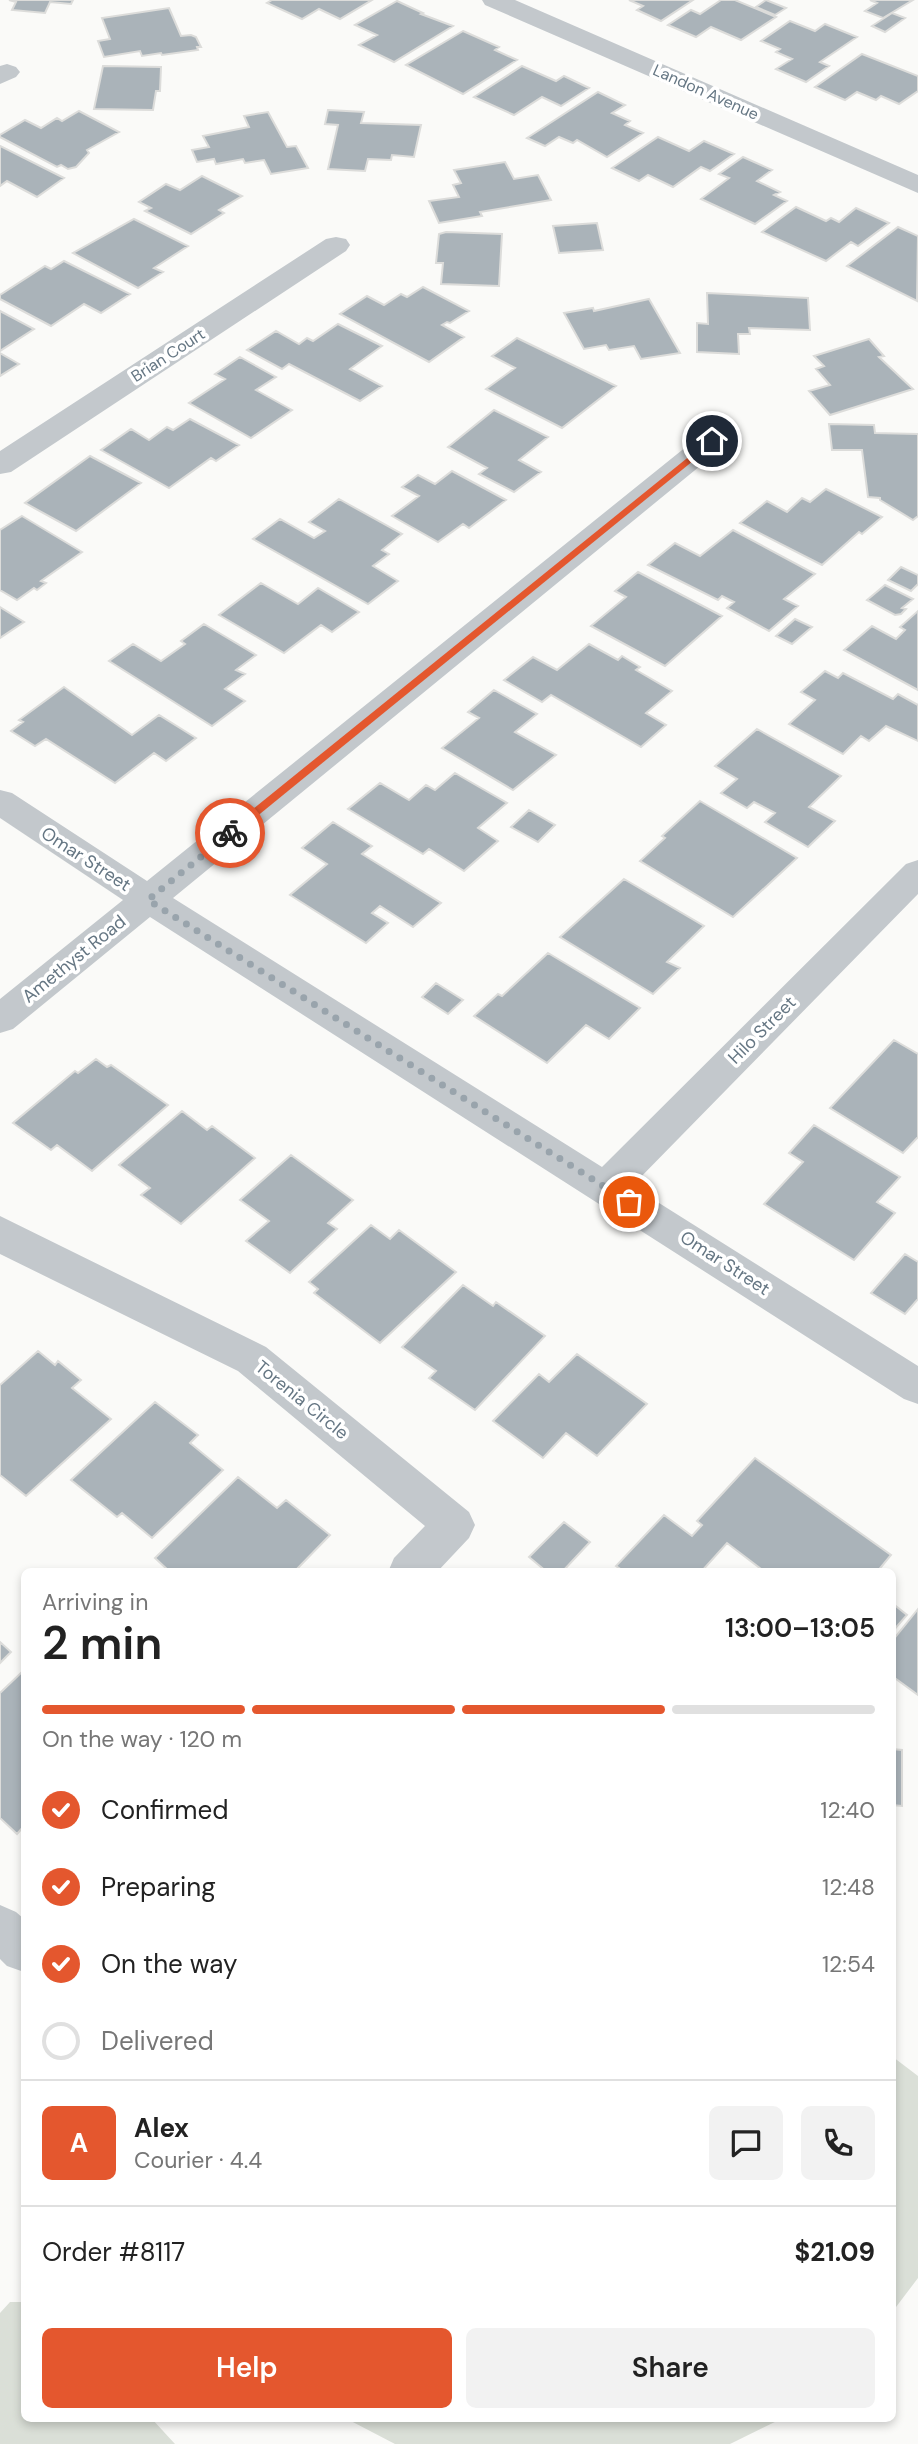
<!DOCTYPE html>
<meta charset="utf-8">
<style>
body{margin:0;font-family:"DM Sans",sans-serif;background:#f2f2f2;color:#222;height:100vh;display:flex;flex-direction:column;font-size:26px;white-space:nowrap}
*{box-sizing:border-box;margin:0}
p{font-size:23px;color:#767676}
.icon{flex:none;width:38px;height:38px;fill:none;stroke:currentColor;stroke-width:2;stroke-linecap:round;stroke-linejoin:round}
.map{position:relative;flex:1;overflow:hidden}
.drawer{position:absolute;left:21px;top:1568px;width:875px;height:854px;display:flex;flex-direction:column;background:#fff;border-radius:10px;box-shadow:0 4px 10px #0003}
.drawer>*{flex:none}
.pin{position:absolute;display:grid;place-items:center;width:60px;height:60px;color:#fff;margin:-30px;border:4px solid #fff;border-radius:50%;box-shadow:0 2px 7px #0007}
.courier{position:absolute;display:grid;place-items:center;width:70px;height:70px;margin:-35px;border:5px solid #e4572e;border-radius:50%;background:#fff;color:#222;box-shadow:0 2px 9px #0007}
.head em{font-style:normal;font-weight:600}
.head div{display:flex;flex-direction:column-reverse}
.head{display:flex;align-items:center;justify-content:space-between;height:119px;padding:0 21px}
h1{font-size:46px;font-weight:600;line-height:52px}
.bar{display:grid;grid-template-columns:repeat(4,1fr);gap:10px 7px;align-content:center;height:84px;padding:0 21px}
.bar i{height:9px;border-radius:5px;background:#e0e0e0}
.bar .selected{background:#e4572e}
.bar p{grid-column:span 4}
.line{display:flex;align-items:center;gap:18px;padding:0 21px;border-top:2px solid #e0e0e0}
.line div{flex:1}
.round{display:grid;place-items:center;flex:none;width:74px;height:74px;border-radius:10px;background:#f2f2f2}
ol{padding:0 21px;list-style:none}
li{display:flex;align-items:center;gap:21px;height:77px}
li p{margin-inline-start:auto}
li .icon{padding:7px;border-radius:50%;background:#e4572e;color:#fff;stroke-width:4}
li:last-child{color:#767676}
li i{width:38px;height:38px;border:4px solid #e0e0e0;border-radius:50%}
.button{display:flex;gap:14px;margin-top:auto;padding:14px 21px}
.button a{flex:1;height:80px;border-radius:10px;background:#e4572e;color:#fff;font-size:28px;font-weight:600;line-height:80px;text-align:center}
.button a+a{background:#f2f2f2;color:#222}
.map>svg:first-child{display:block}
.green{fill:#dadfd7}
.building{fill:#aab3b9;stroke:#dcdcda;stroke-width:2}
.lines{fill:none;stroke-linecap:round;stroke-linejoin:round}
.street{fill:#c3c8cc;fill-rule:evenodd}
.route{fill:#e4572e}
.done{stroke:#99a4ac;stroke-width:7;stroke-dasharray:0 12.6}
.labels{text-anchor:middle;dominant-baseline:central;stroke-width:7;stroke-linejoin:round;paint-order:stroke}
.far-street-label{font-size:16px;fill:#657683;stroke:#fff}
.street-label{font-size:18px;fill:#657683;stroke:#fff}
</style>
<div class="map">
<svg width="918" height="2444" viewBox="0 0 918 2444">
<rect width="100%" height="100%" fill="#fafaf8"/>
<!-- green -->
<path class="green" d="M893,2057L918,2076V2278L893,2311Z
M10,2302H24V2418L152,2419L175,2444H0V2313Z
M347,2419H346H781L730,2444H395Z"/>
<!-- building -->
<path class="building" d="M9,0H73L71,4L50,2L45,13L12,10L16,2Z
M272,0H372L340,19L319,9L302,19L267,3Z
M629,0H693L661,21L637,10L643,6Z
M721,0H735L776,17L741,40L711,27L696,37L668,25L691,10L700,14Z
M766,0L786,8L775,15L756,7Z
M870,0H913L883,18L865,11L877,3Z
M397,1L423,13L421,14L453,26L394,62L359,45L377,35L355,25Z
M169,8L181,36L191,35L196,37L201,47H197L198,50L162,55L161,53L142,56L140,51L104,57L98,41L110,39L102,18Z
M892,13L905,18L885,32L872,26Z
M790,21L815,31L825,24L857,37L820,62L829,66L806,82L776,69L792,59L776,52L780,49L761,41Z
M463,31L499,47L495,50L517,60L463,94L406,65Z
M862,54L918,76V91L899,104L881,96L876,100L857,92L845,100L815,87Z
M103,66L161,67L160,91H156L153,110L94,109Z
M522,66L556,81L564,76L589,88L561,106L542,97L514,115L474,97Z
M598,92L625,105L612,113L630,121L625,125L643,133L607,157L577,140L573,143L559,137L545,146L527,138Z
M328,110L364,112L361,123L421,125L414,157L392,155L391,160L368,159L365,171L328,169L338,125L325,124Z
M79,111L119,132L87,150L89,153L76,167L68,169L61,165L57,167L0,137V135L25,120L41,128L57,118L62,121Z
M268,112L287,147L296,146L308,168L271,174L264,160L245,163L243,159L216,164L214,159L197,162L192,150L209,147L203,136L249,127L244,116Z
M658,137L689,151L704,141L734,154L710,171L701,167L673,187L648,175L639,181L612,168Z
M0,146L64,178L37,197L7,181L0,186Z
M743,157L772,170L757,181L780,192L774,195L787,201L755,224L701,199L729,178L719,174Z
M505,162L514,179L538,175L551,200L480,212L482,216L439,223L429,201L459,197L453,185L461,183L454,170Z
M202,176L242,196L219,210L224,213L191,234L145,211L151,208L139,202L166,184L180,190Z
M796,207L826,221L831,218L839,222L856,208L889,223L858,246L851,242L826,261L762,232Z
M134,219L188,246L154,268L163,272L138,288L73,253Z
M597,223L603,250L559,253L553,226Z
M898,227L918,236L917,301L847,266Z
M446,232L502,234L499,286L441,284L443,263H436L439,234Z
M64,261L130,294L101,313L84,304L51,326L0,299V295L45,266L51,269Z
M423,287L469,311L450,323L447,322L442,325L464,337L429,362L340,314L367,296L384,305L401,294L407,297Z
M707,293L808,298L810,330L749,328L750,334H738L739,354L697,352V323L708,324Z
M649,299L680,353L641,359L634,346L609,350L606,345L584,349L564,313L593,308L594,311Z
M0,311L34,329L0,351Z
M338,324L382,346L350,369L382,386L360,401L289,364L282,369L247,350L276,331L299,344L307,338L313,341Z
M517,338L616,386L562,428L486,389L515,368L492,356Z
M869,339L884,356L879,357L913,389L830,415L809,391L830,385L816,369L824,366L814,356Z
M0,353L19,364L0,376Z
M240,357L276,377L256,390L292,410L251,438L189,403L225,379L215,374Z
M494,410L548,437L519,460L541,472L514,492L479,474L487,468L448,447Z
M190,419L239,445L216,461L211,458L169,488L101,450L131,429L149,440L167,427L173,430Z
M829,424L874,425L875,433L918,434V516L913,520L880,500V498L868,497L862,450H832Z
M90,456L141,483L76,531L25,503Z
M452,471L506,500L469,528L463,524L438,542L392,516L419,496L402,487L418,475L435,484Z
M826,489L882,517L862,534L859,532L822,565L740,523L767,501L787,512L802,498L810,502Z
M339,499L402,534L382,550L389,554L373,566L398,581L368,604L253,539L280,519L314,538L325,531L309,522Z
M22,516L82,552L41,581L46,583L37,590L34,588L17,600L0,590V530Z
M733,530L815,574L784,599L798,606L769,631L727,608L734,602L722,596L718,600L648,565L675,543L700,556Z
M901,567L918,575V584L911,591L888,580Z
M638,572L722,616L665,666L591,626L626,597L615,591Z
M261,583L298,604L318,588L359,612L332,632L321,625L284,653L219,615Z
M885,585L913,599L902,608L906,609L901,614L895,615L867,600Z
M0,607L24,622L0,638Z
M918,611V690L844,650L872,626L896,639L905,630L900,627Z
M795,619L812,627L792,644L776,636Z
M204,624L256,655L236,670L245,674L225,689L245,701L212,726L109,661L133,644L161,661L185,644L181,641Z
M589,644L618,660L622,656L640,667L636,670L672,691L646,713L666,725L641,747L551,695L542,702L504,680L533,657L557,670Z
M825,671L838,678L843,673L893,699L898,694L918,705V741L886,726L869,741L861,736L843,754L789,724L815,700L801,692Z
M64,687L132,735L159,715L196,738L166,761L154,753L115,783L46,739L35,746L11,731L23,722L19,720Z
M494,690L537,714L515,732L556,755L513,790L442,748L479,718L468,712Z
M757,729L841,776L809,807L835,821L808,847L765,822L775,813L754,802L747,808L721,793L737,779L715,766Z
M455,773L507,803L478,828L498,841L464,871L429,849L423,854L348,809L380,783L409,800L426,785L435,790Z
M700,801L797,858L733,917L640,861L665,838L662,836Z
M529,810L555,825L538,842L511,827Z
M333,822L372,846L362,854L441,903L413,927L380,906L372,913L388,923L366,943L290,895L327,864L302,848Z
M624,879L704,926L667,962L680,968L653,994L560,937Z
M548,953L640,1008L609,1039L586,1025L547,1063L474,1016L498,994L502,996Z
M436,983L463,1000L448,1014L422,997Z
M894,1040L918,1054V1137L903,1153L830,1108Z
M96,1059L107,1067L111,1065L168,1105L92,1171L57,1145L51,1150L13,1123L75,1071L78,1073Z
M182,1111L207,1130L212,1126L255,1158L181,1224L141,1195L150,1188L119,1165Z
M814,1125L900,1177L877,1202L895,1213L854,1260L764,1204L803,1162L789,1153Z
M291,1155L353,1200L328,1223L337,1229L290,1273L246,1241L269,1221L240,1200Z
M371,1225L390,1239L399,1230L456,1272L380,1343L314,1293L318,1289L309,1282Z
M905,1254L918,1262V1299L905,1314L871,1293Z
M463,1285L493,1306L496,1302L545,1336L475,1410L429,1378L436,1371L402,1347Z
M38,1351L55,1365L58,1361L81,1380L72,1388L111,1419L26,1496L0,1475V1385Z
M577,1354L647,1404L597,1456L566,1433L543,1458L493,1421L539,1374L549,1382Z
M155,1402L198,1435L190,1443L223,1470L152,1538L122,1513L117,1517L71,1480Z
M755,1458L891,1555L877,1572H765L727,1543L701,1572H625L616,1566L664,1515L692,1536L702,1525L697,1521Z
M238,1477L277,1508L286,1500L330,1535L294,1572H170L155,1558Z
M564,1522L590,1542L562,1572H547L529,1557Z
M892,1603L907,1615L892,1632Z
M918,1609V1695L892,1676V1641Z
M0,1642L11,1652L0,1663Z
M24,1670V1826L17,1834L0,1818V1693Z
M892,1749L902,1750V1806L892,1805Z"/>
<g class="lines">
<!-- street -->
<path class="street" d="M482,0H515L918,175V193L485,5Z
M7,64L16,67L20,72L16,77L0,84V66Z
M336,237L346,239L350,245L346,251L11,472L0,474V451L326,239Z
M712,432L722,434L727,441L722,448L173,898L602,1167L906,864L918,860V894L632,1186L918,1366V1404L904,1399L150,917L13,1029L0,1033V999L123,900L0,818V790L12,793L147,881L702,434Z
M0,1216L266,1347L469,1512L475,1525L469,1538L437,1572H388L394,1558L425,1526L238,1371L0,1254Z
M0,1905L16,1912L24,1919V1972L7,1966L0,1959Z"/>
</g>
<!-- route -->
<path class="route" d="M712,438L717,441L715,443L234,835H227V830Z"/>
<g class="lines">
<!-- done -->
<path class="done" d="M230,833L148,900L629,1202"/>
</g>
<g class="labels">
<!-- far-street labels -->
<g class="far-street-label">
<text transform="translate(706 92) rotate(24)">Landon Avenue</text>
<text transform="translate(168 355) rotate(-33)">Brian Court</text>
</g>
<!-- street labels -->
<g class="street-label">
<text transform="translate(86 859) rotate(33)">Omar Street</text>
<text transform="translate(74 959) rotate(-39)">Amethyst Road</text>
<text transform="translate(762 1030) rotate(-45)">Hilo Street</text>
<text transform="translate(725 1263) rotate(33)">Omar Street</text>
<text transform="translate(302 1400) rotate(39)">Torenia Circle</text>
</g>
</g>
</svg>
<div class="pin" style="left:629px;top:1202px;background:#ea580c"><svg class="icon" aria-label="bag" viewBox="0 0 24 24"><path d="M5 8h14l-1 12H6zM9 8a3 3 0 0 1 6 0"/></svg></div>
<div class="pin" style="left:712px;top:441px;background:#1f2937"><svg class="icon" aria-label="home" viewBox="0 0 24 24"><path d="M3 11l9-7 9 7M6 9v11h12V9"/></svg></div>
<div class="courier" style="left:230px;top:833px"><svg class="icon" aria-label="bike" viewBox="0 0 24 24"><circle cx="6" cy="16" r="4"/><circle cx="18" cy="16" r="4"/><path d="M6 16l4-8h5l3 8M10 8l3 8H6M13 5h3"/></svg></div>
<section class="drawer">
<div class="head"><div><h1>2 min</h1><p>Arriving in</p></div><em>13:00–13:05</em></div>
<div class="bar"><i class="selected"></i><i class="selected"></i><i class="selected"></i><i></i><p>On the way · 120 m</p></div>
<ol>
<li><svg class="icon" aria-label="check" viewBox="0 0 24 24"><path d="M5 12l5 5 9-10"/></svg>Confirmed<p>12:40</p></li>
<li><svg class="icon" aria-label="check" viewBox="0 0 24 24"><path d="M5 12l5 5 9-10"/></svg>Preparing<p>12:48</p></li>
<li><svg class="icon" aria-label="check" viewBox="0 0 24 24"><path d="M5 12l5 5 9-10"/></svg>On the way<p>12:54</p></li>
<li><i></i>Delivered</li>
</ol>
<div class="line" style="height:126px"><b class="round" style="background:#e4572e;color:#fff">A</b><div><b>Alex</b><p>Courier · 4.4</p></div><a class="round"><svg class="icon" aria-label="chat" viewBox="0 0 24 24"><path d="M4 5h16v11H9l-5 4z"/></svg></a><a class="round"><svg class="icon" aria-label="phone" viewBox="0 0 24 24"><path d="M5 4h4l2 5-3 2q2 4 5 5l2-3 5 2v4C11 20 4 13 5 4z"/></svg></a></div>
<div class="line" style="height:91px"><div>Order #8117</div><b>$21.09</b></div>
<div class="button"><a>Help</a><a>Share</a></div>
</section>
</div>
